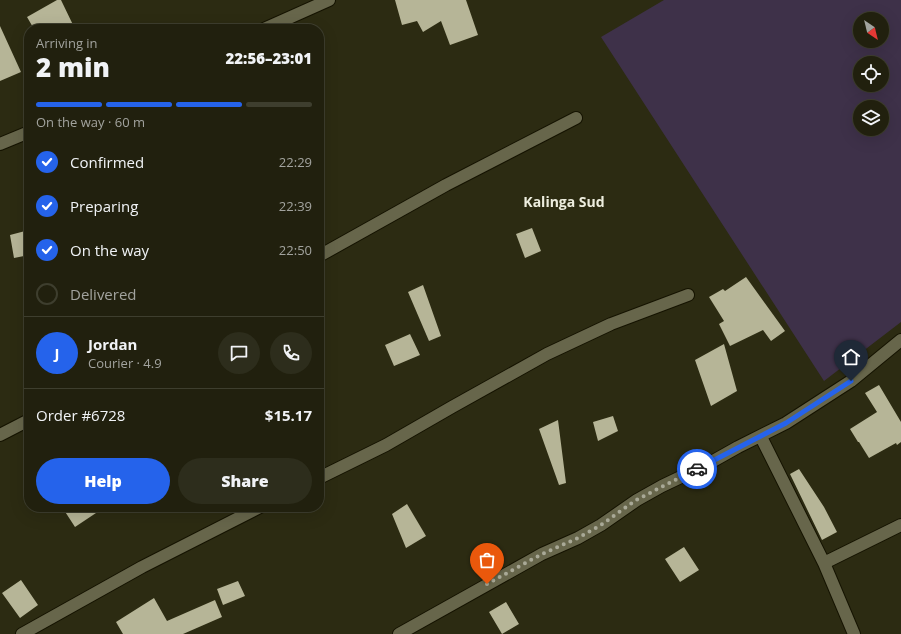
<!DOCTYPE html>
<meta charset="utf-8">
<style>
body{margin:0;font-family:"Open Sans",sans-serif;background:#2d2d1c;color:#f1f3f6;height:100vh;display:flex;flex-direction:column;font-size:15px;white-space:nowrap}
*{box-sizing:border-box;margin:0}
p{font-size:13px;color:#a2a39e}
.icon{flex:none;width:22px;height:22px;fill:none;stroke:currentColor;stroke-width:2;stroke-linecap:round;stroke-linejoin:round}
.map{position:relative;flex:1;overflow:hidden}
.sheet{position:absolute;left:24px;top:24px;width:300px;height:488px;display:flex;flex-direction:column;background:#21200e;border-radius:16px;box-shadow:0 4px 16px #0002,0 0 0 1px #3e3e2e}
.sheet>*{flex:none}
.needle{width:26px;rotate:145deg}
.controls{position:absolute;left:853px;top:12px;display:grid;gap:8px}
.controls a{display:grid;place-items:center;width:36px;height:36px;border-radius:50%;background:#21200e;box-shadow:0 4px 16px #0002,0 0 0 1px #3e3e2e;font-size:20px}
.pin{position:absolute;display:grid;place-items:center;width:34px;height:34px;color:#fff;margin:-41px -17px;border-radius:50% 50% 50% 0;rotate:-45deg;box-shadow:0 0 4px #0007}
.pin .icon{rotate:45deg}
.courier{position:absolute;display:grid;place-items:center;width:40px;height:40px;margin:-20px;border:3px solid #2563eb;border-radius:50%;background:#fff;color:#222;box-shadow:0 1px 5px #0007}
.head em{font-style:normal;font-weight:800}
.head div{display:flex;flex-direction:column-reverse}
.head{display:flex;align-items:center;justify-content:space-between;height:68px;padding:0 12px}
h1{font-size:26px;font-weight:800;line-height:30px}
.bar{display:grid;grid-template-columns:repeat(4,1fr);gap:6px 4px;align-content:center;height:48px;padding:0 12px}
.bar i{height:5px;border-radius:3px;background:#3e3e2e}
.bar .on{background:#2563eb}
.bar p{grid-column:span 4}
.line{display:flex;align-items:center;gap:10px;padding:0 12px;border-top:1px solid #3e3e2e}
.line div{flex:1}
.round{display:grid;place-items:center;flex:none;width:42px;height:42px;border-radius:21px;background:#2d2d1c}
ol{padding:0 12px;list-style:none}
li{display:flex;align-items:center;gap:12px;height:44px}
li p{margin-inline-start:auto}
li .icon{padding:4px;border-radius:50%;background:#2563eb;color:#fff;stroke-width:4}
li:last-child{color:#a2a39e}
li i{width:22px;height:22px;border:2px solid #3e3e2e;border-radius:50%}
.primary-button{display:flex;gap:8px;margin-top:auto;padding:8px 12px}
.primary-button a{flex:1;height:46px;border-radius:24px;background:#2563eb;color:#fff;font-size:16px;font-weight:800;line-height:46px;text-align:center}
.primary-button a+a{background:#2d2d1c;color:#f1f3f6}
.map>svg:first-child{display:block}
.green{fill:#3e3149;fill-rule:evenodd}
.building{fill:#b6b597}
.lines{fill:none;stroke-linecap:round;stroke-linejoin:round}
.minor-casing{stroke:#151300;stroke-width:14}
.minor{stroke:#67664b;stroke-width:12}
.done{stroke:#a9a997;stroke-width:4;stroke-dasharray:0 7.2}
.route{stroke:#2563eb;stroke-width:5}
.labels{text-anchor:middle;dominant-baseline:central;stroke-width:4;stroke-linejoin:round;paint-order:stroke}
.quarter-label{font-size:14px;font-weight:bold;fill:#ededde;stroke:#2c2b12}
</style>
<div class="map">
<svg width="901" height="634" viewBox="0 0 901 634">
<rect width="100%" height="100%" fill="#2c2b12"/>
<!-- green -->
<path class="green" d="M664,0H901V322L824,381L601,37ZM860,19H882V41H860ZM860,63H882V85H860ZM860,107H882V129H860Z"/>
<!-- building -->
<path class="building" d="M57,0H61L75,29H34L27,17Z
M395,0H466L478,35L450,45L441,21L423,32L417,21L402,25Z
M0,26L21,72L0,81Z
M532,228L541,251L525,258L516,234Z
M29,230V255L14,258L10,235Z
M746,277L785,331L771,341L763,330L730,346L719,324L724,321L709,297L723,289L725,291Z
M423,285L441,336L429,341L408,292Z
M410,334L420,355L394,366L385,345Z
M724,344L737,391L711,406L695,360Z
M879,385L901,422V442L897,445L896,443L869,458L859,442H858L850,429L877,412L865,393Z
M613,416L618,431L598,441L593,422Z
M558,420L566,483L559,485L539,429Z
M799,469L824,507L837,532L822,540L790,474Z
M407,504L426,536L406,548L392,514Z
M62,507H105L75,527Z
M684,547L699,570L680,582L665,559Z
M21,580L38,605L20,618L2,593Z
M238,581L245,596L223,605L217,589Z
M154,598L167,621L215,600L222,617L183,634H123L116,622Z
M506,602L519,624L502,634L489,612Z"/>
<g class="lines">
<defs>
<path id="minor" d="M264,29L329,0
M0,144L29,132
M319,256L446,185L576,118
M0,435L29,420
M761,437L824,563L854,634
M319,478L386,445L452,407L547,354L611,324L688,295
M824,563L901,525
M22,634L142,567L260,507
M399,634L542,554L578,538L601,525L637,500L662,486L706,465L738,447L786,423L851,381L901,340"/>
</defs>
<!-- minor casing -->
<use href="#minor" class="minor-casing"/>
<!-- minor -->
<use href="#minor" class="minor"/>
</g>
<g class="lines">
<!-- done -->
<path class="done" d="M487,584L542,554L578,538L601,525L636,500L697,469"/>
<!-- route -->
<path class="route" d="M697,469L786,423L851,381"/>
</g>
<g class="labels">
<!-- quarter labels -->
<g class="quarter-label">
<text x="564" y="201">Kalinga Sud</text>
</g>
</g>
</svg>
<div class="controls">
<a><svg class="needle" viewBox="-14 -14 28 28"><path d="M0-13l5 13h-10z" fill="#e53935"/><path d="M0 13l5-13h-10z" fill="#a2a39e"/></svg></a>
<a><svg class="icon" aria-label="locate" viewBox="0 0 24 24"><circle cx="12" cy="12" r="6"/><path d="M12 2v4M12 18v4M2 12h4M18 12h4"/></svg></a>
<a><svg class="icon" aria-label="layers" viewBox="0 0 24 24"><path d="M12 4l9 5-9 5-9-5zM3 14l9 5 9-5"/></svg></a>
</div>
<div class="pin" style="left:487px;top:584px;background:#ea580c"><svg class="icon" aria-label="bag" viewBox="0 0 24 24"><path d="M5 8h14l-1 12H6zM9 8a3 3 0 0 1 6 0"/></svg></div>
<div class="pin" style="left:851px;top:381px;background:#1f2937"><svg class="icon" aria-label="home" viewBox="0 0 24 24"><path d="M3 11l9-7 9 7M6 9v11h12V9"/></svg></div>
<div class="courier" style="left:697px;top:469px"><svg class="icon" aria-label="car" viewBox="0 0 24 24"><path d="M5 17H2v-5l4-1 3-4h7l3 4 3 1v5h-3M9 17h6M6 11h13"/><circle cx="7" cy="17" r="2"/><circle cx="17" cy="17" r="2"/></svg></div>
<section class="sheet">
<div class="head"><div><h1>2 min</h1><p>Arriving in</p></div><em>22:56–23:01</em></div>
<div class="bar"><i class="on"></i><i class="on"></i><i class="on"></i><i></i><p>On the way · 60 m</p></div>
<ol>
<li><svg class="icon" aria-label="check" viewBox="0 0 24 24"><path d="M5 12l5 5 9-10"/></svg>Confirmed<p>22:29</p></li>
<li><svg class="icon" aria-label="check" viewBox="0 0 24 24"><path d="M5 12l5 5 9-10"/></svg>Preparing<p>22:39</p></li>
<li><svg class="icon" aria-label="check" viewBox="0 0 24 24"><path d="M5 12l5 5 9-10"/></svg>On the way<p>22:50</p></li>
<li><i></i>Delivered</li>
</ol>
<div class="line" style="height:72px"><b class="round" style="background:#2563eb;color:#fff">J</b><div><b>Jordan</b><p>Courier · 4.9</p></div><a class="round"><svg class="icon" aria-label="chat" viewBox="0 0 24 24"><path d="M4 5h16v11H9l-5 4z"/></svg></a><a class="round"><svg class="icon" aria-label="phone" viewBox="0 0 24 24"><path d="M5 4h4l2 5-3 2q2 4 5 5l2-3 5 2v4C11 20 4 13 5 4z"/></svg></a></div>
<div class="line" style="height:52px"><div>Order #6728</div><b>$15.17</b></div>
<div class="primary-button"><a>Help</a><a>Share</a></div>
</section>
</div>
